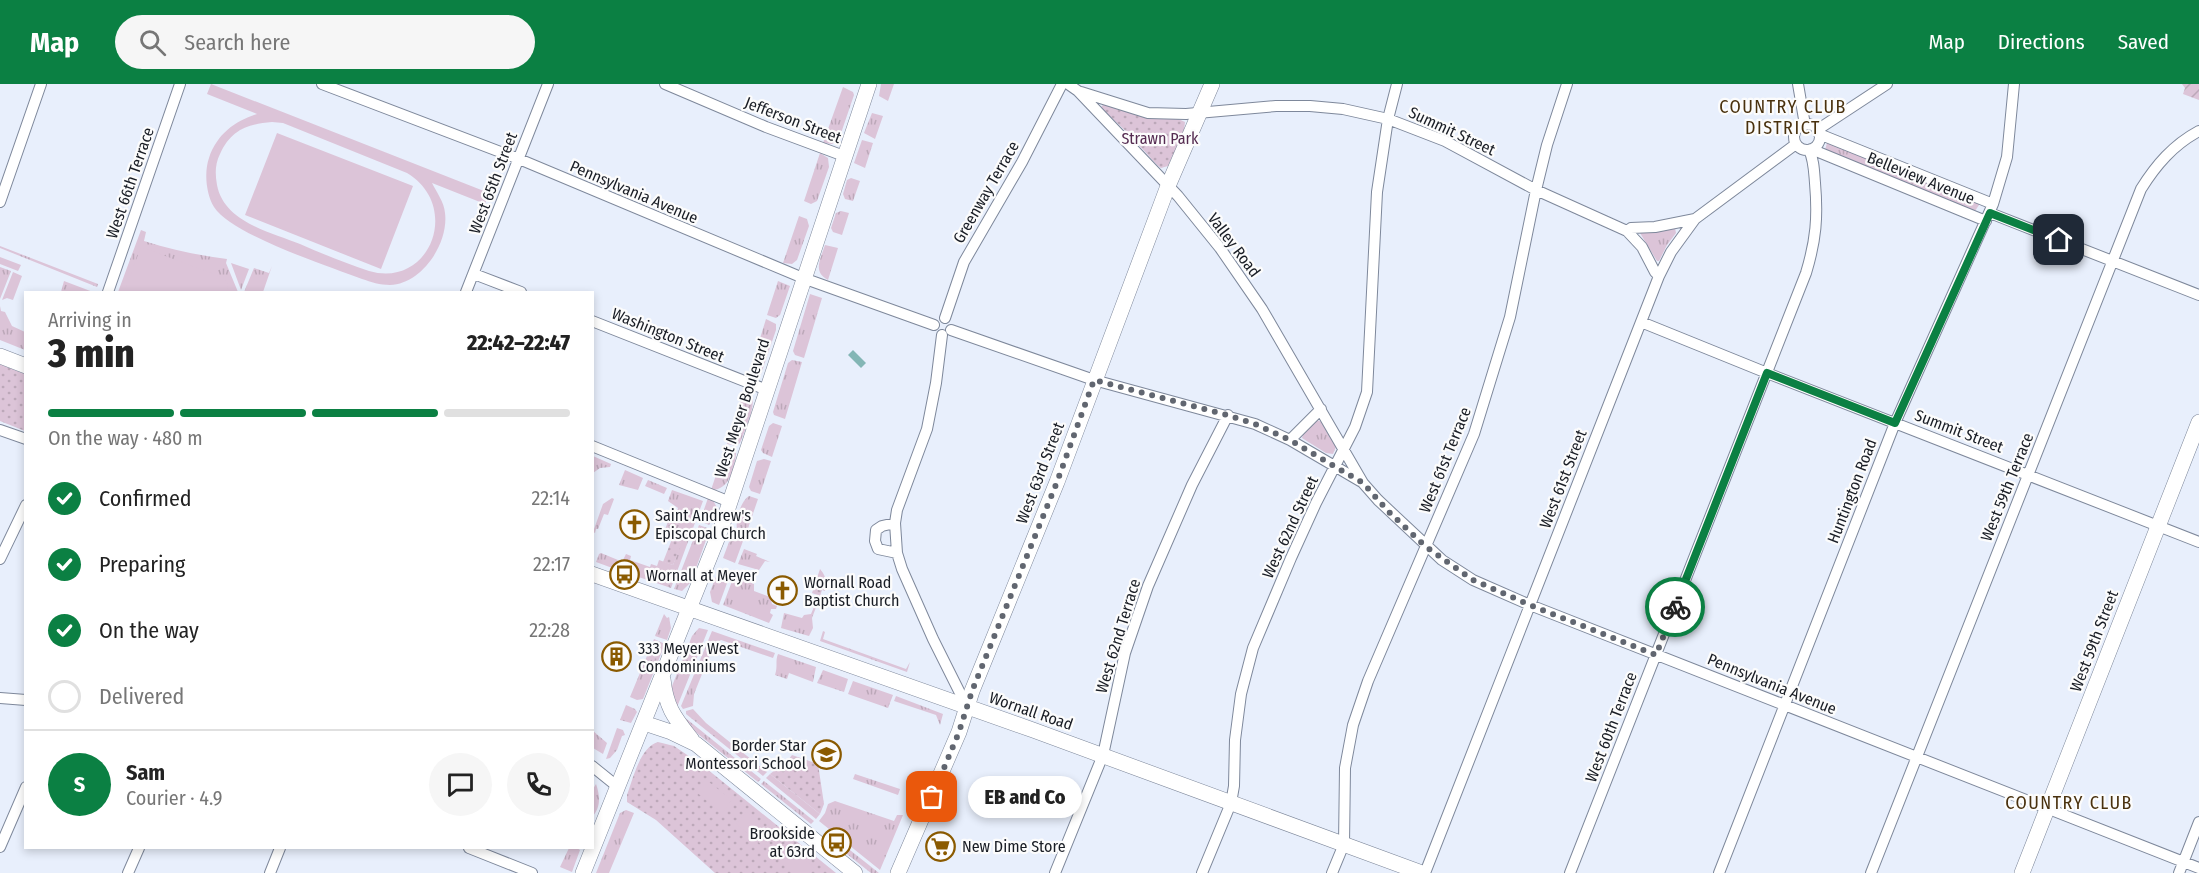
<!DOCTYPE html>
<meta charset="utf-8">
<style>
body{margin:0;font-family:"Fira Sans Condensed",sans-serif;background:#f6f6f6;color:#222;height:100vh;display:flex;flex-direction:column;font-size:22px;white-space:nowrap}
*{box-sizing:border-box;margin:0}
p{font-size:20px;color:#767676}
.icon{flex:none;width:33px;height:33px;fill:none;stroke:currentColor;stroke-width:2;stroke-linecap:round;stroke-linejoin:round}
.map{position:relative;flex:1;overflow:hidden}
.sheet{position:absolute;left:24px;top:207px;width:570px;height:558px;display:flex;flex-direction:column;background:#fff;border-radius:0px;box-shadow:0 3px 9px #0003}
.sheet>*{flex:none}
.pin{position:absolute;display:grid;place-items:center;width:51px;height:51px;color:#fff;margin:-26px;border-radius:12px;box-shadow:0 3px 9px #0006}
.courier{position:absolute;display:grid;place-items:center;width:60px;height:60px;margin:-30px;border:4px solid #0b8043;border-radius:50%;background:#fff;color:#222;box-shadow:0 2px 8px #0007}
.bubble{position:absolute;height:42px;border-radius:21px;background:#fff;box-shadow:0 3px 9px #0003;font-size:20px;font-weight:800;line-height:42px;text-align:center}
.headline em{font-style:normal;font-weight:800}
.headline div{display:flex;flex-direction:column-reverse}
.headline{display:flex;align-items:center;justify-content:space-between;height:102px;padding:0 24px}
h1{font-size:39px;font-weight:800;line-height:45px}
.bar{display:grid;grid-template-columns:repeat(4,1fr);gap:9px 6px;align-content:center;height:72px;padding:0 24px}
.bar i{height:8px;border-radius:4px;background:#e0e0e0}
.bar .on{background:#0b8043}
.bar p{grid-column:span 4}
.line{display:flex;align-items:center;gap:15px;padding:0 24px;border-top:2px solid #e0e0e0}
.line div{flex:1}
.round{display:grid;place-items:center;flex:none;width:63px;height:63px;border-radius:32px;background:#f6f6f6}
ol{padding:0 24px;list-style:none}
li{display:flex;align-items:center;gap:18px;height:66px}
li p{margin-inline-start:auto}
li .icon{padding:6px;border-radius:50%;background:#0b8043;color:#fff;stroke-width:4}
li:last-child{color:#767676}
li i{width:33px;height:33px;border:3px solid #e0e0e0;border-radius:50%}
header{display:flex;align-items:center;gap:36px;box-sizing:border-box;height:84px;padding:0 30px;background:#0b8043;color:#fff}
header strong{font-size:28px}
nav{display:flex;gap:33px;margin-inline-start:auto;font-size:21px}
.search{width:420px;height:54px;background:#f6f6f6;display:flex;align-items:center;gap:15px;box-sizing:border-box;padding:0 21px;border-radius:33px;color:#767676;font-size:22px}
.map>svg:first-child{display:block}
.grass{fill:url(#grass-tufts)}
.park{fill:url(#park-dots)}
.garden{fill:url(#garden-furrows)}
.pitch{fill:#dcc4d8;fill-rule:evenodd}
.water{fill:#83b6b5}
.lines{fill:none;stroke-linecap:round;stroke-linejoin:round}
.street-casing{stroke:#7e889b;stroke-width:12}
.secondary-casing{stroke:#7e889b;stroke-width:16}
.street{stroke:#fff;stroke-width:10}
.secondary{stroke:#fff;stroke-width:15}
.done{stroke:#616670;stroke-width:6;stroke-dasharray:0 10.8}
.route{stroke:#0b8043;stroke-width:8}
.labels{text-anchor:middle;dominant-baseline:central;stroke-width:4.5;stroke-linejoin:round;paint-order:stroke}
.street-label{font-size:16px;fill:#191d25;stroke:#fcfcfc}
.park-label{font-size:16px;fill:#552b51;stroke:#fcfcfc}
.poi-label{font-size:16px;fill:#191d25;stroke:#fcfcfc;text-anchor:start}
.neighbourhood-label{font-size:18px;letter-spacing:1.5px;fill:#49310e;stroke:#fcfcfc}
</style>
<header>
<strong>Map</strong>
<div class="search"><svg class="icon" aria-label="search" viewBox="0 0 24 24"><circle cx="10" cy="10" r="6"/><path d="M15 15l6 6"/></svg>Search here</div>
<nav><a>Map</a><a>Directions</a><a>Saved</a></nav>
</header>
<div class="map">
<svg width="2199" height="789" viewBox="0 0 2199 789">
<defs>
<pattern id="grass-tufts" width="24" height="20" patternUnits="userSpaceOnUse" patternTransform="scale(1.5)"><rect width="24" height="20" fill="#dcc4d8"/><path d="M3 7l-1-3M5 7V3M7 7l1-3M15 17l-1-3M17 17v-4M19 17l1-3" fill="none" stroke="#bca8b9"/></pattern>
<pattern id="park-dots" width="8" height="8" patternUnits="userSpaceOnUse" patternTransform="scale(1.5)"><rect width="8" height="8" fill="#dcc4d8"/><path d="M2 2h.1M6 6h.1" fill="none" stroke="#bca8b9" stroke-width="1.8" stroke-linecap="round"/></pattern>
<pattern id="garden-furrows" width="10" height="10" patternUnits="userSpaceOnUse" patternTransform="scale(1.5)"><rect width="10" height="10" fill="#dcc4d8"/><path d="M-1 1l2-2M0 10L10 0M9 11l2-2" fill="none" stroke="#bca8b9"/></pattern>
</defs>
<rect width="100%" height="100%" fill="#e8effc"/>
<!-- grass -->
<path class="grass" d="M881,0H894L888,17L879,12Z
M843,3L853,8L854,11L839,55L832,60L823,59Z
M872,29L883,32L875,55L864,49Z
M862,56L873,59L865,84L854,79Z
M1827,59L1979,118V121L1975,127L1825,66Z
M820,69L828,74L829,83L817,117L811,120L804,117Z
M851,94L860,97L853,117L845,115L843,110L847,96Z
M841,127L849,129L842,151L833,148L831,144L836,129Z
M799,132L807,135L809,142L797,176L792,180L783,179Z
M1675,144L1676,149L1667,161L1659,177H1657L1640,149Z
M141,146L146,148L144,157C172,166 198,171 227,175L226,179L238,208H118Z
M825,161L838,164L828,196C812,188 821,174 825,161Z
M0,162L98,200L97,203L0,164Z
M0,173L21,181L18,187L0,180Z
M231,179L249,185L241,206Z
M272,182L263,208H244L254,184L269,189Z
M0,183L11,187L0,215Z
M13,188L22,192L13,216L7,214L2,216Z
M64,197L93,208H61Z
M778,197L790,202L780,231L776,234L767,231Z
M810,210L822,214L804,274L795,271L793,267Z
M0,222L1,227L5,228L12,242L25,248V266L0,256Z
M766,235L776,240V246L761,290L756,294L748,293Z
M792,276L802,278L785,335L774,331L773,328L788,279Z
M745,303C763,311 745,345 740,359L736,362L727,360Z
M1317,336L1324,339L1336,363L1333,370L1326,369L1302,354L1304,347Z
M773,339L782,342L772,373L763,369L761,366L769,342Z
M725,364L736,369C735,384 729,407 711,406Z
M593,372L611,380L610,383L600,384L593,389Z
M764,375L771,377L760,410L751,407L749,403L757,377Z
M625,386L643,394L638,406L619,401Z
M648,396L667,404L664,410L645,402Z
M672,406L703,417L671,504L618,486L626,470L631,472L630,476L650,483L651,480L657,482L659,476L673,481L681,459L663,451L670,432L674,434L678,424L668,417Z
M749,412L758,415L746,450L737,445C735,436 741,417 749,412Z
M612,414L614,415L608,431L604,430L598,445H596L595,449L593,448L603,420Z
M708,414L713,416L717,424L713,437H711L709,441L700,437Z
M699,441L710,445L691,498L682,507L674,505Z
M735,454L743,457L735,479L723,474L729,458Z
M744,465L757,470L756,472L770,478L765,477L759,486L738,480Z
M601,469L618,476L615,485L596,478L599,470Z
M718,487L730,491L719,521L712,518L710,508Z
M734,492L754,500V507L770,513L772,520L777,522L776,525H771L770,529L773,531L769,539L723,521Z
M816,518H818L812,534L813,544L809,552L781,544L784,529L802,534L804,531L811,530Z
M664,530L667,534L669,533L671,544L667,556L655,552Z
M699,544L708,546L677,623L671,608L672,602L692,552Z
M712,547L775,569L773,574L721,556L714,560L694,610L693,622L683,625L681,622Z
M823,547L825,548L823,555L906,585L910,578L907,588L820,557Z
M654,555L665,560L643,615L637,616L630,613Z
M778,570L816,583L813,598L789,589L787,595L775,591C778,582 775,577 778,570Z
M823,586L848,595L844,608L817,599Z
M853,597L893,611L888,624L848,610Z
M896,612L943,630L940,641L936,631L894,617Z
M626,621L635,625L637,628L631,639L620,636Z
M693,625L706,639L767,688L763,692L686,630V627Z
M678,628L761,695L758,698L688,642Z
M617,644L623,646L625,651L622,652L617,666L610,674L606,675Z
M592,646L607,659L603,670L593,664Z
M770,690L820,730L816,735L766,694Z
M855,690L900,705L898,711L853,695Z
M764,697L814,737L811,740L761,700Z
M596,700C600,711 601,723 593,732V705Z
M835,717L894,737L897,731H903L880,786L819,737L825,729L828,720Z
M626,726L634,729L609,789H596L620,729Z
M836,755L879,789H871L833,759Z
M569,764H577L580,766L572,788L560,783Z"/>
<!-- park -->
<path class="park" d="M1104,20L1143,32L1176,34L1185,38L1184,47L1168,82L1161,84L1157,81L1129,50L1103,26L1101,23Z
M0,280L25,290V347L0,337Z
M672,455L682,459L673,481L663,478Z
M820,485C826,492 827,498 825,507L822,506L820,512L812,509Z
M658,658L674,662L702,681L836,789H715L656,736L627,718V711C633,695 640,663 658,658Z
M792,671L818,680L824,720L820,730L770,690L788,676Z"/>
<!-- garden -->
<path class="garden" d="M2182,0H2199V16L2183,10L2185,4Z"/>
<!-- pitch -->
<path class="pitch" d="M211,0L489,109L485,120L432,99C437,109 444,118 445,129C449,159 422,200 390,201C380,201 371,198 362,195C328,182 232,151 214,123C206,110 204,88 209,74C217,50 235,37 257,30L207,10ZM272,38L283,39L407,89C462,122 430,205 369,187C345,179 323,170 300,160C270,148 224,138 217,101C215,90 215,80 220,70C231,46 247,40 272,38Z
M277,49L413,102L381,185L245,131Z
M141,163L225,194L228,202L226,208H124Z
M705,695L732,716L722,729L695,707Z
M746,728L773,749L763,762L736,740Z
M787,761L814,783L809,789H797L777,774Z"/>
<!-- water -->
<path class="water" d="M853,266L866,279L861,284L848,271Z"/>
<g class="lines">
<defs>
<path id="street" d="M322,0L519,75L803,194L934,241
M665,0L766,43L844,72
M1068,0L1078,7L1178,112L1220,164L1262,225L1363,399L1378,416L1442,476L1473,496L1530,521L2199,784
M1798,0L1805,41
M1081,8L1148,29L1186,30L1276,22H1310L1343,25L1388,35L1445,57L1536,106L1627,147L1631,144L1655,143L1695,135
M1794 53a13 13 0 1 1 26 0a13 13 0 1 1-26 0Z
M1817,46L1887,0
M1819,50L1993,120
M1811,65L1986,137
M0,118L41,0
M1990,129L2199,211
M1627,147L1642,163L1655,188L1659,192
M474,190L521,208
M108,208L180,0
M466,208L548,0
M945,234L964,178L1022,78L1062,0
M592,237L767,306
M1641,238L1772,291L2199,458
M951,246L1094,296L1255,340L1290,356L1360,397
M942,251L936,299L927,345L897,426L895,439L897,469L902,485L933,555L967,623
M0,346L26,355
M1290,356L1321,325
M592,362L730,418
M895,439L882,442L876,446L875,457L878,465L897,469
M0,475L26,421
M0,614L26,616
M592,682L618,703
M0,763L26,703
M469,764L532,789
M128,789L139,764
M270,789L280,764
M1055,789L1103,671L1125,569L1148,502L1192,401L1228,331
M1202,789L1231,719L1234,702L1235,656L1241,610L1253,564L1291,474L1316,419L1355,343L1367,308L1377,108L1388,35L1397,0
M1332,789L1344,760L1345,684L1353,641L1368,597L1474,350L1510,233L1536,106L1547,61L1567,0
M1425,789L1659,192L1671,168L1695,135L1796,60
M1570,789L1806,189C1816,156 1818,133 1815,99C1814,87 1814,76 1809,66
M1719,789L1895,339L1993,120L2007,73L2014,0
M1871,789L2141,105C2156,81 2173,61 2199,47
M2179,789L2199,738"/>
<path id="secondary" d="M0,272L26,282
M592,490L1033,646L1422,789
M663,595C666,624 675,634 692,656
M644,639L671,648L696,660L855,789
M583,789L721,445L869,0
M898,789L959,648L972,607L1057,398L1168,102L1212,0
M2022,789L2199,338"/>
</defs>
<!-- street casing -->
<use href="#street" class="street-casing"/>
<!-- secondary casing -->
<use href="#secondary" class="secondary-casing"/>
<!-- street -->
<use href="#street" class="street"/>
<!-- secondary -->
<use href="#secondary" class="secondary"/>
</g>
<g class="lines">
<!-- done -->
<path class="done" d="M932,713L959,648L972,607L1057,398L1094,296L1227,331L1255,340L1290,356L1363,399L1389,428L1425,462L1473,496L1530,521L1656,571L1675,523"/>
<!-- route -->
<path class="route" d="M1675,523L1767,289L1895,339L1990,129L2059,156"/>
</g>
<!-- icons -->
<defs>
<symbol id="church-ring" viewBox="-11 -11 22 22"><circle r="9.5" fill="#fcfcfc" stroke="#8a5a00" stroke-width="1.5"/><path d="M-1.2-6h2.4v3.5h3.3v2.4h-3.3V6h-2.4V-.1h-3.3v-2.4h3.3Z" fill="#8a5a00"/></symbol>
<symbol id="bus-ring" viewBox="-11 -11 22 22"><circle r="9.5" fill="#fcfcfc" stroke="#8a5a00" stroke-width="1.5"/><path d="M-5-6H5V4H4V6H2V4H-2V6H-4V4H-5ZM-3.5-4V0h7V-4ZM-3.5 1.2v1.5H-2V1.2ZM2 1.2v1.5H3.5V1.2Z" fill="#8a5a00"/></symbol>
<symbol id="building-ring" viewBox="-11 -11 22 22"><circle r="9.5" fill="#fcfcfc" stroke="#8a5a00" stroke-width="1.5"/><path d="M-4-6H4V6H1V3H-1V6H-4ZM-2.5-4.3h1.7v1.8h-1.7ZM.8-4.3h1.7v1.8H.8ZM-2.5-1h1.7V.8h-1.7ZM.8-1h1.7V.8H.8Z" fill="#8a5a00"/></symbol>
<symbol id="school-ring" viewBox="-11 -11 22 22"><circle r="9.5" fill="#fcfcfc" stroke="#8a5a00" stroke-width="1.5"/><path d="M0-5L7-2L0 1L-7-2ZM-4 1L0 2.5L4 1V4Q0 6-4 4Z" fill="#8a5a00"/></symbol>
<symbol id="supermarket-ring" viewBox="-11 -11 22 22"><circle r="9.5" fill="#fcfcfc" stroke="#8a5a00" stroke-width="1.5"/><path d="M-6-5.5h2.5l.6 2H6L4.5 2H-2.5L-4.4-4H-6ZM-1.5 3.2a1.3 1.3 0 1 0 .1 0ZM3 3.2a1.3 1.3 0 1 0 .1 0Z" fill="#8a5a00"/></symbol>
</defs>
<g fill-rule="evenodd">
<use href="#church-ring" x="618" y="424" width="33" height="33"/>
<use href="#bus-ring" x="608" y="474" width="33" height="33"/>
<use href="#church-ring" x="766" y="490" width="33" height="33"/>
<use href="#building-ring" x="600" y="556" width="33" height="33"/>
<use href="#school-ring" x="810" y="654" width="33" height="33"/>
<use href="#bus-ring" x="820" y="742" width="33" height="33"/>
<use href="#supermarket-ring" x="924" y="746" width="33" height="33"/>
</g>
<g class="labels">
<!-- street labels -->
<g class="street-label">
<text transform="translate(793 36) rotate(21)">Jefferson Street</text>
<text transform="translate(1452 47) rotate(25)">Summit Street</text>
<text transform="translate(1921 94) rotate(22)">Belleview Avenue</text>
<text transform="translate(130 99) rotate(-71)">West 66th Terrace</text>
<text transform="translate(493 99) rotate(-69)">West 65th Street</text>
<text transform="translate(634 108) rotate(23)">Pennsylvania Avenue</text>
<text transform="translate(986 108) rotate(-60)">Greenway Terrace</text>
<text transform="translate(1234 161) rotate(53)">Valley Road</text>
<text transform="translate(668 251) rotate(22)">Washington Street</text>
<text transform="translate(742 324) rotate(-72)">West Meyer Boulevard</text>
<text transform="translate(1959 347) rotate(21)">Summit Street</text>
<text transform="translate(1445 376) rotate(-68)">West 61st Terrace</text>
<text transform="translate(1040 389) rotate(-69)">West 63rd Street</text>
<text transform="translate(1563 395) rotate(-69)">West 61st Street</text>
<text transform="translate(2007 403) rotate(-68)">West 59th Terrace</text>
<text transform="translate(1852 407) rotate(-69)">Huntington Road</text>
<text transform="translate(1290 443) rotate(-65)">West 62nd Street</text>
<text transform="translate(1118 552) rotate(-73)">West 62nd Terrace</text>
<text transform="translate(2094 557) rotate(-69)">West 59th Street</text>
<text transform="translate(1772 600) rotate(22)">Pennsylvania Avenue</text>
<text transform="translate(1031 627) rotate(19)">Wornall Road</text>
<text transform="translate(1611 643) rotate(-69)">West 60th Terrace</text>
</g>
<!-- park labels -->
<g class="park-label">
<text x="1160" y="54">Strawn Park</text>
</g>
<!-- poi labels -->
<g class="poi-label">
<text x="655" y="431">Saint Andrew's<tspan x="655" dy="18">Episcopal Church</tspan></text>
<text x="646" y="491">Wornall at Meyer</text>
<text x="804" y="498">Wornall Road<tspan x="804" dy="18">Baptist Church</tspan></text>
<text x="638" y="564">333 Meyer West<tspan x="638" dy="18">Condominiums</tspan></text>
<text x="806" y="661" text-anchor="end">Border Star<tspan x="806" dy="18">Montessori School</tspan></text>
<text x="815" y="749" text-anchor="end">Brookside<tspan x="815" dy="18">at 63rd</tspan></text>
<text x="962" y="762">New Dime Store</text>
</g>
<!-- neighbourhood labels -->
<g class="neighbourhood-label">
<text x="1783" y="23">COUNTRY CLUB<tspan x="1783" dy="21">DISTRICT</tspan></text>
<text x="2069" y="719">COUNTRY CLUB</text>
</g>
</g>
</svg>
<div class="pin" style="left:932px;top:713px;background:#ea580c"><svg class="icon" aria-label="bag" viewBox="0 0 24 24"><path d="M5 8h14l-1 12H6zM9 8a3 3 0 0 1 6 0"/></svg></div>
<div class="pin" style="left:2059px;top:156px;background:#1f2937"><svg class="icon" aria-label="home" viewBox="0 0 24 24"><path d="M3 11l9-7 9 7M6 9v11h12V9"/></svg></div>
<div class="courier" style="left:1675px;top:523px"><svg class="icon" aria-label="bike" viewBox="0 0 24 24"><circle cx="6" cy="16" r="4"/><circle cx="18" cy="16" r="4"/><path d="M6 16l4-8h5l3 8M10 8l3 8H6M13 5h3"/></svg></div>
<div class="bubble" style="left:968px;top:692px;width:114px">EB and Co</div>
<section class="sheet">
<div class="headline"><div><h1>3 min</h1><p>Arriving in</p></div><em>22:42–22:47</em></div>
<div class="bar"><i class="on"></i><i class="on"></i><i class="on"></i><i></i><p>On the way · 480 m</p></div>
<ol>
<li><svg class="icon" aria-label="check" viewBox="0 0 24 24"><path d="M5 12l5 5 9-10"/></svg>Confirmed<p>22:14</p></li>
<li><svg class="icon" aria-label="check" viewBox="0 0 24 24"><path d="M5 12l5 5 9-10"/></svg>Preparing<p>22:17</p></li>
<li><svg class="icon" aria-label="check" viewBox="0 0 24 24"><path d="M5 12l5 5 9-10"/></svg>On the way<p>22:28</p></li>
<li><i></i>Delivered</li>
</ol>
<div class="line" style="height:108px"><b class="round" style="background:#0b8043;color:#fff">S</b><div><b>Sam</b><p>Courier · 4.9</p></div><a class="round"><svg class="icon" aria-label="chat" viewBox="0 0 24 24"><path d="M4 5h16v11H9l-5 4z"/></svg></a><a class="round"><svg class="icon" aria-label="phone" viewBox="0 0 24 24"><path d="M5 4h4l2 5-3 2q2 4 5 5l2-3 5 2v4C11 20 4 13 5 4z"/></svg></a></div>
</section>
</div>
